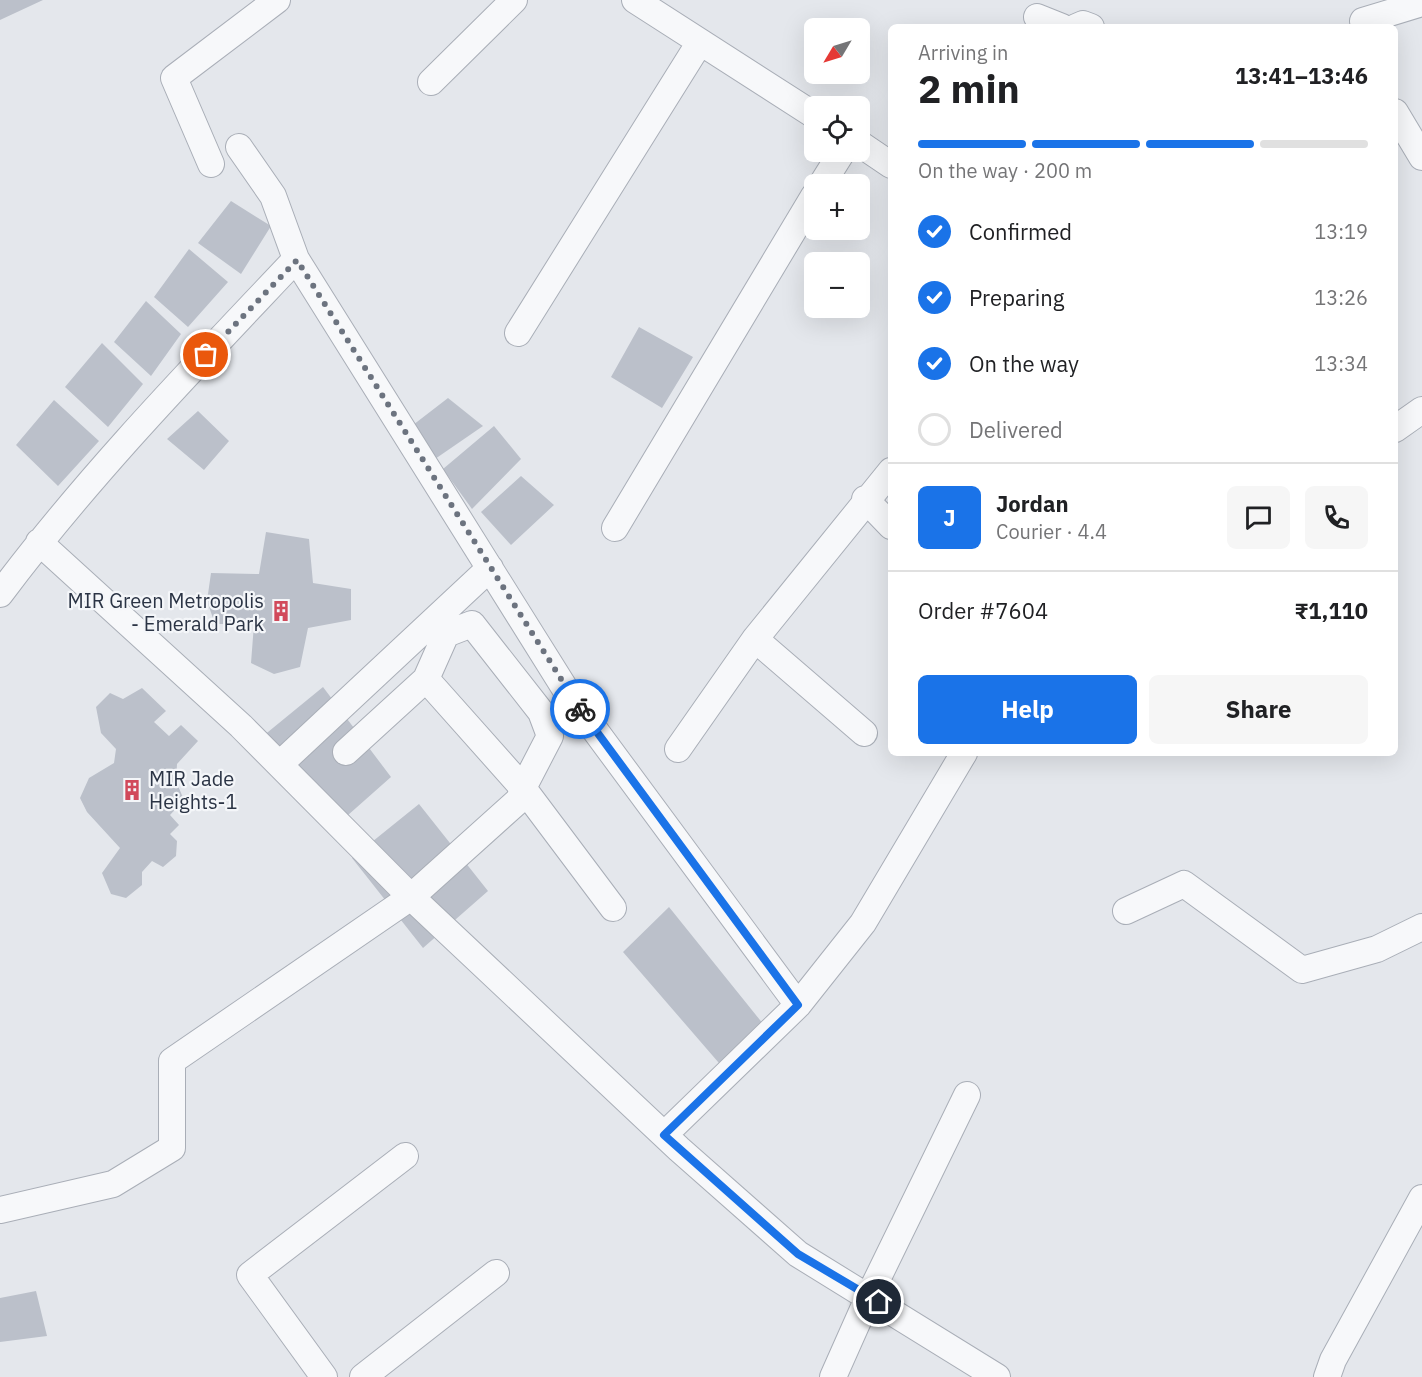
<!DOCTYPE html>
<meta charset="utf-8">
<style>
body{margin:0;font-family:"IBM Plex Sans",sans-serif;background:#f6f6f6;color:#202124;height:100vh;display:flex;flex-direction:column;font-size:22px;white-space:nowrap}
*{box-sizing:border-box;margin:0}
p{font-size:20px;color:#757577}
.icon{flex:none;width:33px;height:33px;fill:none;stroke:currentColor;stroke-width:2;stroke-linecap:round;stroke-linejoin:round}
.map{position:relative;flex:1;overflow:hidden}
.panel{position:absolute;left:888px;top:24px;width:510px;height:732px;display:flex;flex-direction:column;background:#fff;border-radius:9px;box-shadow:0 6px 24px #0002}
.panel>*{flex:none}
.needle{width:39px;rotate:232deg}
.fabs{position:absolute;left:804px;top:18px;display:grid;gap:12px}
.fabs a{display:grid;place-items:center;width:66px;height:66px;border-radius:9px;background:#fff;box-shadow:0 6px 24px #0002;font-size:30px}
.pin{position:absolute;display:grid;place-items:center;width:51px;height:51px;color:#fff;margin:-26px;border:3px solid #fff;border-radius:50%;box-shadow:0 2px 6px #0007}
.courier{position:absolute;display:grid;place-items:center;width:60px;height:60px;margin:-30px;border:4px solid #1a73e8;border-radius:50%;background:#fff;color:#222;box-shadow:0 2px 8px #0007}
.headline em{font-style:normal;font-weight:700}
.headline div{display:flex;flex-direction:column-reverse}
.headline{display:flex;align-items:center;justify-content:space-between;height:102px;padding:0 30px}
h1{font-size:39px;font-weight:700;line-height:45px}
.bar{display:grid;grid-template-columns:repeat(4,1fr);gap:9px 6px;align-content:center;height:72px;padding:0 30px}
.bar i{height:8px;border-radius:4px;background:#e0e0e0}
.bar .active{background:#1a73e8}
.bar p{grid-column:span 4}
.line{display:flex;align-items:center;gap:15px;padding:0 30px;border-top:2px solid #e0e0e0}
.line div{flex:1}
.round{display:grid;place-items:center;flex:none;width:63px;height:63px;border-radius:9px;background:#f6f6f6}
ol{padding:0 30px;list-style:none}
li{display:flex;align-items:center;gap:18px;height:66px}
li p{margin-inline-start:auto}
li .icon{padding:6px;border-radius:50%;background:#1a73e8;color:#fff;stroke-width:4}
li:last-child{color:#757577}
li i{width:33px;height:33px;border:3px solid #e0e0e0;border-radius:50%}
.primary-button{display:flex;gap:12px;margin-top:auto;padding:12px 30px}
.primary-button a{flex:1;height:69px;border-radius:9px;background:#1a73e8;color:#fff;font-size:24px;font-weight:700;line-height:69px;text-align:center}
.primary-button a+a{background:#f6f6f6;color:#202124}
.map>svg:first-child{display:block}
.building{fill:#bbc0ca}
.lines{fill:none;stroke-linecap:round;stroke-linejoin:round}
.street-casing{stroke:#a9aeb7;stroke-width:28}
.street{stroke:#f7f8fa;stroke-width:26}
.done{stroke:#6c737f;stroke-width:6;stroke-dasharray:0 10.8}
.route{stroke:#1a73e8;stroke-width:8}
.labels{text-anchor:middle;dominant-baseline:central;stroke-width:4.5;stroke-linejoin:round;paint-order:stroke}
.poi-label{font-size:20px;fill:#2b3445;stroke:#f4f6f9;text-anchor:end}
</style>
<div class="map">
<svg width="1422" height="1377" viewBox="0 0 1422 1377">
<rect width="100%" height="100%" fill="#e4e7ec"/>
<!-- building -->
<path class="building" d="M0,0H43L0,20Z
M231,201L271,226L241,274L198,243Z
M189,249L228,282L188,327L154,297Z
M146,301L181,334L151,376L114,342Z
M639,327L693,357L662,408L611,377Z
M102,343L143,384L108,427L65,387Z
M448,398L483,426L435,459L413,425Z
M54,400L99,441L58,486L16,445Z
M198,411L229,441L204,470L167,439Z
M494,426L521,459L472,509L443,469Z
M521,476L554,505L511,545L481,512Z
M266,532L309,539L313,583L351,589V620L308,628L300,667L274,674L251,663L254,624H215L207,601L211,573L259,574Z
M323,687L391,777L330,831L257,741Z
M142,688L166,711L154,722L169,736L181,725L198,741L177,764L176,781L184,800L170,815L179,825L170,834L177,841L176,856L163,867L152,861L142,872V885L126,898L111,894L102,873L120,848L87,812L80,798L89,778L114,763L116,749L101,733L96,707L110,693L123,699Z
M419,804L488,891L423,948L352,858Z
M669,907L768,1030L725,1070L623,952Z
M36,1291L47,1336L0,1342V1298Z"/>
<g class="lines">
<defs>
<path id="street" d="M635,0L814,115
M1037,17L1062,27
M1363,21L1422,3
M1076,27L1083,24L1091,27
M431,82L514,0
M1395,112L1422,157
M860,144L891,165
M239,147L273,196L296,259L569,695L798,1005
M211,164L174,78L277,0
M822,184L842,152
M518,333L700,42
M1395,429L1422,410
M865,499L891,526
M615,528L814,196
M39,542L241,726L411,897L519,800L523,788L426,679L346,752
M0,594C89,475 194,367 296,259
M755,639L864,733
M426,679L446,634L472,624L541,712L550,736L523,788L613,908
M678,749L755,639L891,471
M280,764L490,568
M1126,911L1184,884L1302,970L1377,949L1422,927
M664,1135L798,1005L863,923L964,753
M0,1210L113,1184L172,1148V1061L411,897L679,1149L798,1254L997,1377
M324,1377L250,1275L405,1156
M363,1377L496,1273
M833,1377L869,1296L967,1095
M1327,1377L1333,1360L1422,1198"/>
</defs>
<!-- street casing -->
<use href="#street" class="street-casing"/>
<!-- street -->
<use href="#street" class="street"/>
</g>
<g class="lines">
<!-- done -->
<path class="done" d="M206,355L297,260L580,709"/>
<!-- route -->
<path class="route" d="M580,709L798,1005L664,1135L798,1254L879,1302"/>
</g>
<!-- icons -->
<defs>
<symbol id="building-bare" viewBox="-9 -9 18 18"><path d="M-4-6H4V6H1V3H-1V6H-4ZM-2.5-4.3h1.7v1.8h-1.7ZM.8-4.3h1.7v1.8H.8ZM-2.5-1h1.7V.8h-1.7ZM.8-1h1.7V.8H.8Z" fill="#d1495b" stroke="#f4f6f9" stroke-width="2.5" paint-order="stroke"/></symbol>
</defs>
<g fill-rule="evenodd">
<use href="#building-bare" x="266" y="596" width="30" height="30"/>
<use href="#building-bare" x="117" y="775" width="30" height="30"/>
</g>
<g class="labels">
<!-- poi labels -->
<g class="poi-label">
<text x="264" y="600">MIR Green Metropolis<tspan x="264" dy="23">- Emerald Park</tspan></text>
<text x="149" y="778" text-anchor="start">MIR Jade<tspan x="149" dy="23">Heights-1</tspan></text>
</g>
</g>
</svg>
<div class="fabs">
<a><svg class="needle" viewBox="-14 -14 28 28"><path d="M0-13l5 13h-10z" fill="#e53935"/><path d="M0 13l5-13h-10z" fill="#757577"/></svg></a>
<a><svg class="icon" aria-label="locate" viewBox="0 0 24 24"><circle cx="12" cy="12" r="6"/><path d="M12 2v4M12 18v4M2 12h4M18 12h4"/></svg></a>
<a>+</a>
<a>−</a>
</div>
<div class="pin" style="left:206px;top:355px;background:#ea580c"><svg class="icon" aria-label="bag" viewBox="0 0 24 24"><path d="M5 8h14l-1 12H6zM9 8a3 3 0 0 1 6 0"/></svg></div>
<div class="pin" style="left:879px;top:1302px;background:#1f2937"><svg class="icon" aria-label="home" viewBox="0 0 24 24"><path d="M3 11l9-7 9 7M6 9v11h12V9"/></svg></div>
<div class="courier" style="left:580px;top:709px"><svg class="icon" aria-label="bike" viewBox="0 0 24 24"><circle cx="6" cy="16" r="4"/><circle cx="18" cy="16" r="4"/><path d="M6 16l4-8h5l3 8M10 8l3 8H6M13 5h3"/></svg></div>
<section class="panel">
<div class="headline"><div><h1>2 min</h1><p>Arriving in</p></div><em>13:41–13:46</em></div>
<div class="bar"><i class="active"></i><i class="active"></i><i class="active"></i><i></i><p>On the way · 200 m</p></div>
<ol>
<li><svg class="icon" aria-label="check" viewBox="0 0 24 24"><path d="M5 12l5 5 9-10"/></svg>Confirmed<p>13:19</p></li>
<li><svg class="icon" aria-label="check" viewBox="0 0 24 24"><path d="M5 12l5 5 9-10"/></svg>Preparing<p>13:26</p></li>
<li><svg class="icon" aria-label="check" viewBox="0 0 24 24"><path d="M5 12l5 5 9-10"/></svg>On the way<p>13:34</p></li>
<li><i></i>Delivered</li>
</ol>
<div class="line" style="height:108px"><b class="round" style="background:#1a73e8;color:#fff">J</b><div><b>Jordan</b><p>Courier · 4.4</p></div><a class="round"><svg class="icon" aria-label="chat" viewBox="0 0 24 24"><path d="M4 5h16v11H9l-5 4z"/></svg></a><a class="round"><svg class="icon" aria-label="phone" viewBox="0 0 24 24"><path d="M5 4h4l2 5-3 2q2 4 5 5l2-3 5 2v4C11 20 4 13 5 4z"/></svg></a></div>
<div class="line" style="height:78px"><div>Order #7604</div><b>₹1,110</b></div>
<div class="primary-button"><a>Help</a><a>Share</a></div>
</section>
</div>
